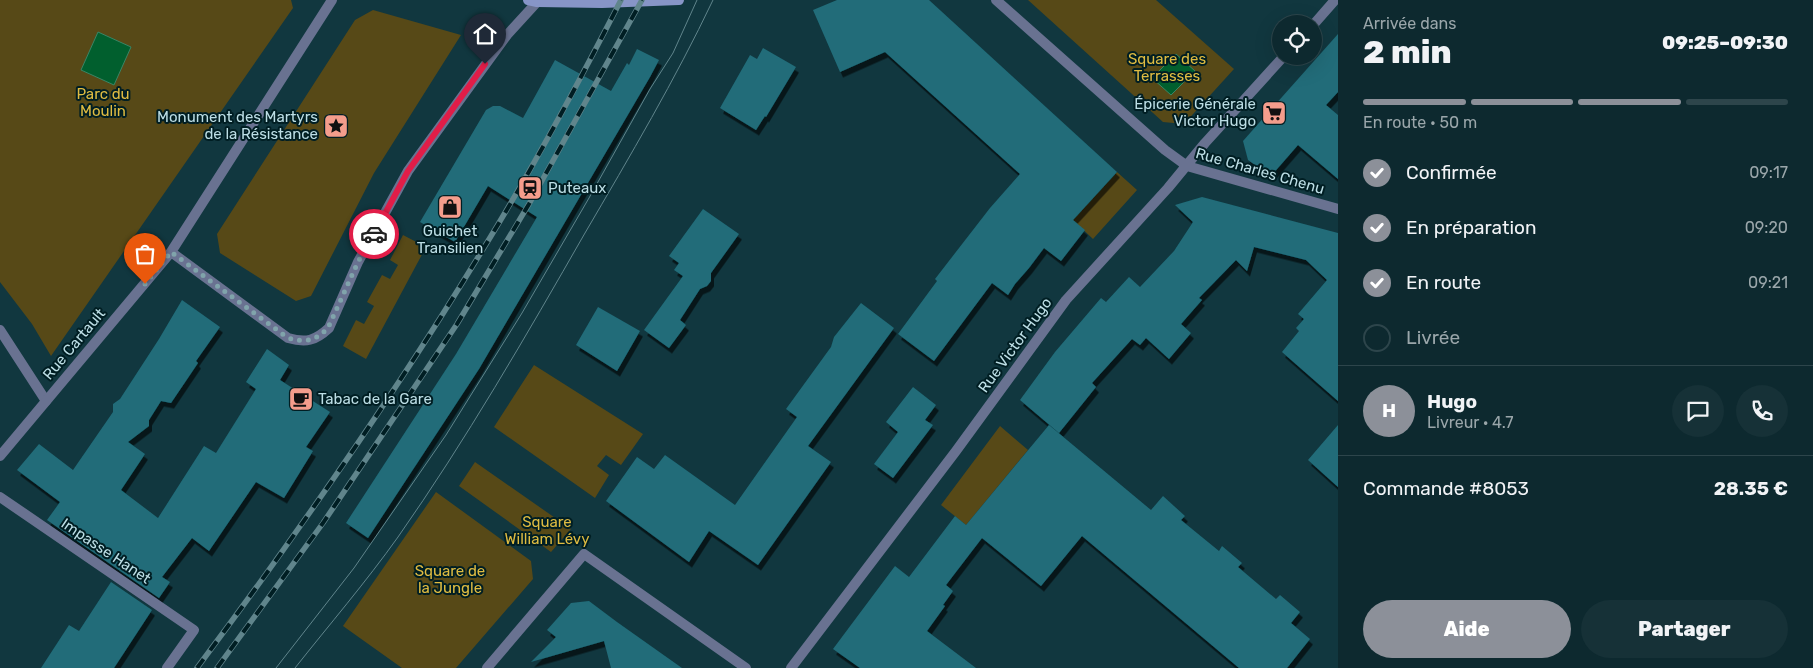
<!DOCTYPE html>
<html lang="fr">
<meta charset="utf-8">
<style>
body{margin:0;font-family:Rubik,sans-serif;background:#163137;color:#f1f3f6;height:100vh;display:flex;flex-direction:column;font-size:19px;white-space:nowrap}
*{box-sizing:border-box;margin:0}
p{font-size:16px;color:#9aa6aa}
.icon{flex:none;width:28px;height:28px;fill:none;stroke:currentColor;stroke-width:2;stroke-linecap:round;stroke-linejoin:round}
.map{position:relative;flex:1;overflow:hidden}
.drawer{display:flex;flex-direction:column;background:#0d292f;width:475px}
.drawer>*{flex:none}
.controls{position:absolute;left:1272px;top:15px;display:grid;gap:10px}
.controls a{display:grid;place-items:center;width:50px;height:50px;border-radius:50%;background:#0d292f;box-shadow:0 5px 20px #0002,0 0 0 1px #2d454b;font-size:25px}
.pin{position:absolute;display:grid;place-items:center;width:42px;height:42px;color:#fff;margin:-51px -21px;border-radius:50% 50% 50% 0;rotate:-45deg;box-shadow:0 0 5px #0007}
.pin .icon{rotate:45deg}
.courier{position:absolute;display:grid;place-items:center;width:50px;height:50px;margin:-25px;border:4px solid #e11d48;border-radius:50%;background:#fff;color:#222;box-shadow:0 1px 6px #0007}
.overview em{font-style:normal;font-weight:800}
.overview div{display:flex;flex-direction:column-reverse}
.overview{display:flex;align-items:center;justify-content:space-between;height:85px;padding:0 25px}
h1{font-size:32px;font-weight:800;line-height:38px}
.bar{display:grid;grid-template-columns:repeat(4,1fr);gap:8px 5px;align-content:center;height:60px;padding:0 25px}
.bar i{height:6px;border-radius:4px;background:#2d454b}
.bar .selected{background:#8c9099}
.bar p{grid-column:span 4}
.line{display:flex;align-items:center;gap:12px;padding:0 25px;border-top:1px solid #2d454b}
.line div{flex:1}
.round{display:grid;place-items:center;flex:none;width:52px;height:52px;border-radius:26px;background:#163137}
ol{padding:0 25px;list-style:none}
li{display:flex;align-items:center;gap:15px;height:55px}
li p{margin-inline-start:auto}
li .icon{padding:5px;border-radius:50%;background:#8c9099;color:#fff;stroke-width:4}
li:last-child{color:#9aa6aa}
li i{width:28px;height:28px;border:2px solid #2d454b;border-radius:50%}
.button{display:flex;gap:10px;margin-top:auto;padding:10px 25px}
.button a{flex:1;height:58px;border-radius:30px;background:#8c9099;color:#fff;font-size:20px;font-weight:800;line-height:58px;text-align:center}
.button a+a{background:#163137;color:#f1f3f6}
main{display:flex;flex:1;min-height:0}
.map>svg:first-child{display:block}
.green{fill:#574917}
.water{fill:#015f2e;stroke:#398565}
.building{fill:#206c79;filter:url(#shadow)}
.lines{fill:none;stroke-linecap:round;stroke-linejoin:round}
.lane{stroke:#697291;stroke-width:10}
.street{stroke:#697291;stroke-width:10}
.secondary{stroke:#8795c7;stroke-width:10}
.tram{stroke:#60858c;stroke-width:1}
.rail-casing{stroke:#60858c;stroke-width:5.5}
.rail{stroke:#001e23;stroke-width:4;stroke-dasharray:11;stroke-linecap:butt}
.done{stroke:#80a4ab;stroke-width:5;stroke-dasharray:0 9}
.route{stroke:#e11d48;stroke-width:6}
.labels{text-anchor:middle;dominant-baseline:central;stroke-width:4;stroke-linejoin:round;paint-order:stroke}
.park-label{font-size:15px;fill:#dfbc42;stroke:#001e23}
.poi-label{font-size:15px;fill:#bcdee5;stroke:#001e23;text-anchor:end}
.street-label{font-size:15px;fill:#bcdee5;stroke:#001e23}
</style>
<main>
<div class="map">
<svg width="1338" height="668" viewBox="0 0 1338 668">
<defs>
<filter id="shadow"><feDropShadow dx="3" dy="5.5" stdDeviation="0" flood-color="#0009"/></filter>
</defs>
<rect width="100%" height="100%" fill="#11373f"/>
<!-- green -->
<path class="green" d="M0,0H291L293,8L51,356L32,324L0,282Z
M1028,0H1156L1234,69L1184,124L1163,122Z
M373,10L461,35L374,173L311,296L296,301L220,253L217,234L355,20Z
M1117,172L1137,190L1093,239L1073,220Z
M403,235L426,247L366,359L343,346L356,320L364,324L374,306L367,302L382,275L390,279L398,265L390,260Z
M534,365L643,434L621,465L606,455L597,466L609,475L595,498L494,427Z
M1000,426L1028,450L966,525L941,505Z
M475,462L571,529L551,552L459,486Z
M436,492L531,561L533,579L456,668H402L343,626Z"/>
<!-- water -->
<path class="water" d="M98,32L131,47L114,85L81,70Z
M1176,54L1195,71L1171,95L1152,78Z"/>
<!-- building -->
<path class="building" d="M837,0H929L1117,172L1073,220L1085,230L1061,261L1044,248L1029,268L1015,284L1008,295L992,283L934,361L898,334L937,281L935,279L990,208L1020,174L885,52L840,72L813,10Z
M1338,34V92L1326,105L1338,115V179L1298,145L1271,176L1248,160L1243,141Z
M763,48L796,67L766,117L765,116L756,130L720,108L750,55L757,59Z
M637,49L659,60L650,77L479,369L368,538L346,523L456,354L537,217L488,186L455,242L420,222L486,110L493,106H500L523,118L555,60L611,91L627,63L629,65Z
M1202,197L1338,233V401L1282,352L1299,331L1296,328L1304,319L1298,314L1327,280L1306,260L1254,247L1247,271L1236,260L1199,298L1202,300L1181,324L1191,333L1169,359L1146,338L1140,345L1132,339L1092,383L1096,387L1059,433L1020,400L1055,352L1101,298L1106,302L1129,277L1140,287L1174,251L1193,222L1175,205Z
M703,209L739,234L711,273V281L707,286L700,289L680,320L686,325L669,348L644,330L683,276L674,270L679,263L669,256Z
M182,300L220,327L196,361L198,363L171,403L161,401L149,420V426L128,442L145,454L121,490L158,518L204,446L216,453L256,389L246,382L267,349L289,365L280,380L330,412L306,447L313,451L284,498L256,482L209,551L192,538L162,577L170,582L159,598L47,520L60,502L17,470L39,444L73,470L113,412V404L120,399L159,339Z
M861,303L894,328L808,446L831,462L758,565L709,531L689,562L606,501L637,457L654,469L665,455L735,505L797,417L786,409L831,347L834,337Z
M598,307L640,331L617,371L576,345Z
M913,387L936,405L925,420L933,425L893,478L874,464L898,432L886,422Z
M1049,425L1151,510L1163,496L1185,516L1181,520L1219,551L1222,546L1242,563L1238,567L1276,599L1280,595L1300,612L1291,623L1310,639L1287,668H1239L1082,536L1041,586L966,525Z
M1338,425V487L1308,460Z
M955,516L982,538L946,585L953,591L943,605L945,606L927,631L976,668H860L833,649L895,566L909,577Z
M111,582L152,610L114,668H41L69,625L79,631Z
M589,601L617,622L682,668H611L604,641L531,662L556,637L547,630L571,603Z"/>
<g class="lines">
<!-- lane -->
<path class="lane" d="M0,330L46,401
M0,497L194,630L167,668"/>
<!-- street -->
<path class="street" d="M996,0L1165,150L1187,166L1338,209
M1314,24L1335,0
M171,252L288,338C306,343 315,341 329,328L358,262L408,171L507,35L539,0
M0,456L171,252L332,0
M487,668L584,554L746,668
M791,668L956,451L1066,300L1168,188L1205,143L1284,56"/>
<!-- secondary -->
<path class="secondary" d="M528,0L537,2L602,3L679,0"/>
<!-- tram -->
<path class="tram" d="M276,668L354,568L446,435L522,313L589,198L650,89L673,53L697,0
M295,668C329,625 366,582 398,537C466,440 526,336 585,233C630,156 675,80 713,0"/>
<defs>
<path id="rail" d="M197,668C297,534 393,397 480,254C531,172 577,86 621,0
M217,668L323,523L457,324L529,204L642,0"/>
</defs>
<!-- rail casing -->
<use href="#rail" class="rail-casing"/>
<!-- rail -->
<use href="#rail" class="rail"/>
</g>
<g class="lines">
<!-- done -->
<path class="done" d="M145,284L171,252L288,338C306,343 315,341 328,328L358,262L374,234"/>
<!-- route -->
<path class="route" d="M374,234L408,171L485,64"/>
</g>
<!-- icons -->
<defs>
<symbol id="supermarket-square" viewBox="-11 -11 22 22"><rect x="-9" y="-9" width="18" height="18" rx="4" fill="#f49d8c" stroke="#001e23"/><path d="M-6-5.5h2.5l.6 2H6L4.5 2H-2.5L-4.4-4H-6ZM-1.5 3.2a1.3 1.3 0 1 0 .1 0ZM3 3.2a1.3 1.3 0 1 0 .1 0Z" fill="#111"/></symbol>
<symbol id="sight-square" viewBox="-11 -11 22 22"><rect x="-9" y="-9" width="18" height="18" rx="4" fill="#f49d8c" stroke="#001e23"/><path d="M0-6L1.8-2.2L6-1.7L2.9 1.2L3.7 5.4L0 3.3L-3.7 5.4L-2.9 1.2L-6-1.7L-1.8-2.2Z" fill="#111"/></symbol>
<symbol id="station-square" viewBox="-11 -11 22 22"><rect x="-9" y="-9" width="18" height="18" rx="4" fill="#f49d8c" stroke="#001e23"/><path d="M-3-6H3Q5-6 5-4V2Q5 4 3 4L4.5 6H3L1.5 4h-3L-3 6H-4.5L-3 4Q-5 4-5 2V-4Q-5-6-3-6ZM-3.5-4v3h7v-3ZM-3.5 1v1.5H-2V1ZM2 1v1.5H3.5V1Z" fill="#111"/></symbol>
<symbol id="shop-square" viewBox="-11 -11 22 22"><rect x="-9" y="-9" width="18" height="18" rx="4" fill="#f49d8c" stroke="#001e23"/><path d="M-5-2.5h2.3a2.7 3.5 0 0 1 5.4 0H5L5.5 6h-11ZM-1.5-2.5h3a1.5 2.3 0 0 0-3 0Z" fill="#111"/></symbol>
<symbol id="cafe-square" viewBox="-11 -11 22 22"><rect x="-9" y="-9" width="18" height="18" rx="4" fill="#f49d8c" stroke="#001e23"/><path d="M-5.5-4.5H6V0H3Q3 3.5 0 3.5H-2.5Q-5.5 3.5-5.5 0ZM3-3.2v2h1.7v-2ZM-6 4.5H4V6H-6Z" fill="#111"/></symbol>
</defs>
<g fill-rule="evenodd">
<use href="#supermarket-square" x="1260" y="99" width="28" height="28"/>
<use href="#sight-square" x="322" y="112" width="28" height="28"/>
<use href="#station-square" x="516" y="174" width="28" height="28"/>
<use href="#shop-square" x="436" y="193" width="28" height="28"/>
<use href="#cafe-square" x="287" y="385" width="28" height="28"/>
</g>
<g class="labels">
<!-- park labels -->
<g class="park-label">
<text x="1167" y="59">Square des<tspan x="1167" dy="17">Terrasses</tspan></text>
<text x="103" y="94">Parc du<tspan x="103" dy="17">Moulin</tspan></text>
<text x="547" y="522">Square<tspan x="547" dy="17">William Lévy</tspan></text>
<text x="450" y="571">Square de<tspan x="450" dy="17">la Jungle</tspan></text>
</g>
<!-- poi labels -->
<g class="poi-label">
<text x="1256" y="104">Épicerie Générale<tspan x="1256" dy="17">Victor Hugo</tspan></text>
<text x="318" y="117">Monument des Martyrs<tspan x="318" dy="17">de la Résistance</tspan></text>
<text x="548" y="188" text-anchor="start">Puteaux</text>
<text x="450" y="231" text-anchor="middle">Guichet<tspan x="450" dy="17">Transilien</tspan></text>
<text x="318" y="399" text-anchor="start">Tabac de la Gare</text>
</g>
<!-- street labels -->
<g class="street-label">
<text transform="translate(1260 171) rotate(16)">Rue Charles Chenu</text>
<text transform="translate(74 344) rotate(-50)">Rue Cartault</text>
<text transform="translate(1015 345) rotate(-54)">Rue Victor Hugo</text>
<text transform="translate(106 551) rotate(34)">Impasse Hanet</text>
</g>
</g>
</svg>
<div class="controls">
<a><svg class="icon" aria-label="locate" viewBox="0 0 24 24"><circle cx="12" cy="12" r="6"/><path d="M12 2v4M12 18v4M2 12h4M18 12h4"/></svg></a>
</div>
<div class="pin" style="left:145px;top:284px;background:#ea580c"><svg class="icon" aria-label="bag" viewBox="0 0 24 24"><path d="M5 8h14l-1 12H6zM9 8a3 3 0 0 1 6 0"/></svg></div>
<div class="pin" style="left:485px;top:64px;background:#1f2937"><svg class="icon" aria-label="home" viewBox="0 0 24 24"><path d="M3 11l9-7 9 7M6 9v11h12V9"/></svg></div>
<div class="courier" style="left:374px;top:234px"><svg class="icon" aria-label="car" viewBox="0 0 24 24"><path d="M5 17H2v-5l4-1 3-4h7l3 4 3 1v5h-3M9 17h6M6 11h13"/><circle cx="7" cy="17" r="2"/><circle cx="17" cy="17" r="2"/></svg></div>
</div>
<section class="drawer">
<div class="overview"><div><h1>2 min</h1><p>Arrivée dans</p></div><em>09:25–09:30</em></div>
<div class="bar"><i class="selected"></i><i class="selected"></i><i class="selected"></i><i></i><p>En route · 50 m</p></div>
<ol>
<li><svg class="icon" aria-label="check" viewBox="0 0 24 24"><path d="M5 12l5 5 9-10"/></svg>Confirmée<p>09:17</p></li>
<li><svg class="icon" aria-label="check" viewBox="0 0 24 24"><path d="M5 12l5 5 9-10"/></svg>En préparation<p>09:20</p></li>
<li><svg class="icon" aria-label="check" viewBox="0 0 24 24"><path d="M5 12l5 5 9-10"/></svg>En route<p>09:21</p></li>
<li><i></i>Livrée</li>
</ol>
<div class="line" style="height:90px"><b class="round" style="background:#8c9099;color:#fff">H</b><div><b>Hugo</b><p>Livreur · 4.7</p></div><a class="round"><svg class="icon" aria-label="chat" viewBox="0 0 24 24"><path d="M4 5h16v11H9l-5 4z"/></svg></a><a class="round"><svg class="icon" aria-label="phone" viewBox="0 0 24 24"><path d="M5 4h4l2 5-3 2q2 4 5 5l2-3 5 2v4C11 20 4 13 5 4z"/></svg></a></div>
<div class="line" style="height:65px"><div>Commande #8053</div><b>28.35 €</b></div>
<div class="button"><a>Aide</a><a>Partager</a></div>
</section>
</main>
